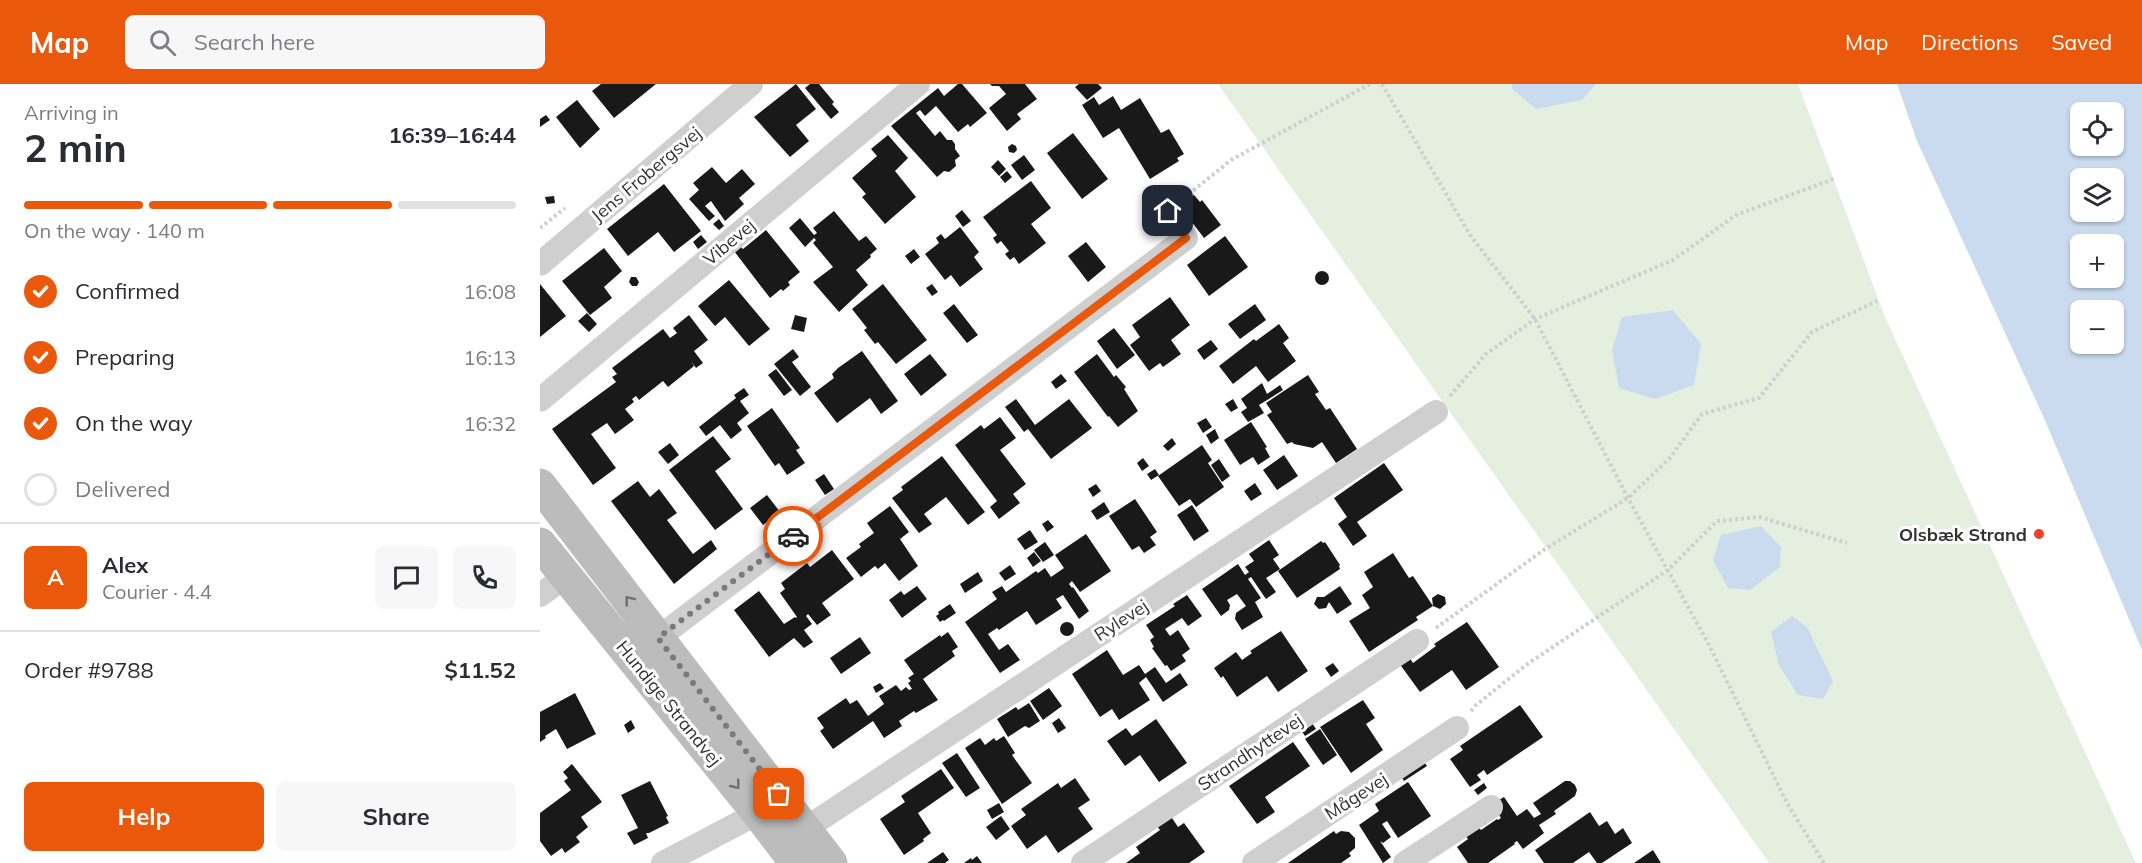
<!DOCTYPE html>
<meta charset="utf-8">
<style>
body{margin:0;font-family:Mulish,sans-serif;background:#f7f7f7;color:#2b2b33;height:100vh;display:flex;flex-direction:column;font-size:22px;white-space:nowrap}
*{box-sizing:border-box;margin:0}
p{font-size:20px;color:#7c7c81}
.icon{flex:none;width:33px;height:33px;fill:none;stroke:currentColor;stroke-width:2;stroke-linecap:round;stroke-linejoin:round}
.map{position:relative;flex:1;overflow:hidden}
.details{display:flex;flex-direction:column;background:#fff;width:540px}
.details>*{flex:none}
.tools{position:absolute;left:1530px;top:18px;display:grid;gap:12px}
.tools a{display:grid;place-items:center;width:54px;height:54px;border-radius:9px;background:#fff;box-shadow:0 2px 4px #0004;font-size:30px}
.pin{position:absolute;display:grid;place-items:center;width:51px;height:51px;color:#fff;margin:-26px;border-radius:12px;box-shadow:0 3px 9px #0006}
.courier{position:absolute;display:grid;place-items:center;width:60px;height:60px;margin:-30px;border:4px solid #ea580c;border-radius:50%;background:#fff;color:#222;box-shadow:0 2px 8px #0007}
.overview em{font-style:normal;font-weight:700}
.overview div{display:flex;flex-direction:column-reverse}
.overview{display:flex;align-items:center;justify-content:space-between;height:102px;padding:0 24px}
h1{font-size:39px;font-weight:700;line-height:45px}
.bar{display:grid;grid-template-columns:repeat(4,1fr);gap:9px 6px;align-content:center;height:72px;padding:0 24px}
.bar i{height:8px;border-radius:4px;background:#e1e1e2}
.bar .active{background:#ea580c}
.bar p{grid-column:span 4}
.line{display:flex;align-items:center;gap:15px;padding:0 24px;border-top:2px solid #e1e1e2}
.line div{flex:1}
.round{display:grid;place-items:center;flex:none;width:63px;height:63px;border-radius:9px;background:#f7f7f7}
ol{padding:0 24px;list-style:none}
li{display:flex;align-items:center;gap:18px;height:66px}
li p{margin-inline-start:auto}
li .icon{padding:6px;border-radius:50%;background:#ea580c;color:#fff;stroke-width:4}
li:last-child{color:#7c7c81}
li i{width:33px;height:33px;border:3px solid #e1e1e2;border-radius:50%}
.button{display:flex;gap:12px;margin-top:auto;padding:12px 24px}
.button a{flex:1;height:69px;border-radius:9px;background:#ea580c;color:#fff;font-size:24px;font-weight:700;line-height:69px;text-align:center}
.button a+a{background:#f7f7f7;color:#2b2b33}
header{display:flex;align-items:center;gap:36px;box-sizing:border-box;height:84px;padding:0 30px;background:#ea580c;color:#fff}
header strong{font-size:28px}
nav{display:flex;gap:33px;margin-inline-start:auto;font-size:21px}
.search{width:420px;height:54px;background:#f7f7f7;display:flex;align-items:center;gap:15px;box-sizing:border-box;padding:0 21px;border-radius:9px;color:#7c7c81;font-size:22px}
main{display:flex;flex:1;min-height:0}
.map>svg:first-child{display:block}
.green{fill:#e5efdf}
.water{fill:#cbdbef;fill-rule:evenodd}
.building{fill:#191919}
.lines{fill:none;stroke-linecap:round;stroke-linejoin:round}
.path{stroke:#cfcfcf;stroke-width:4;stroke-dasharray:3 3;stroke-linecap:butt}
.minor{stroke:#cfcfcf;stroke-width:24}
.secondary{stroke:#bcbcbc;stroke-width:33}
.oneway{stroke:#707070}
.done{stroke:#7a7a7a;stroke-width:6;stroke-dasharray:0 10.8}
.route{stroke:#ea580c;stroke-width:8}
.poi-dot{fill:#f13f2b;stroke:#fff;stroke-width:2}
.labels{text-anchor:middle;dominant-baseline:central;stroke-width:6;stroke-linejoin:round;paint-order:stroke}
.street-label{font-size:18px;fill:#323232;stroke:#fff}
.poi-label{font-size:18px;font-weight:bold;fill:#323232;stroke:#fff;text-anchor:end}
</style>
<header>
<strong>Map</strong>
<div class="search"><svg class="icon" aria-label="search" viewBox="0 0 24 24"><circle cx="10" cy="10" r="6"/><path d="M15 15l6 6"/></svg>Search here</div>
<nav><a>Map</a><a>Directions</a><a>Saved</a></nav>
</header>
<main>
<section class="details">
<div class="overview"><div><h1>2 min</h1><p>Arriving in</p></div><em>16:39–16:44</em></div>
<div class="bar"><i class="active"></i><i class="active"></i><i class="active"></i><i></i><p>On the way · 140 m</p></div>
<ol>
<li><svg class="icon" aria-label="check" viewBox="0 0 24 24"><path d="M5 12l5 5 9-10"/></svg>Confirmed<p>16:08</p></li>
<li><svg class="icon" aria-label="check" viewBox="0 0 24 24"><path d="M5 12l5 5 9-10"/></svg>Preparing<p>16:13</p></li>
<li><svg class="icon" aria-label="check" viewBox="0 0 24 24"><path d="M5 12l5 5 9-10"/></svg>On the way<p>16:32</p></li>
<li><i></i>Delivered</li>
</ol>
<div class="line" style="height:108px"><b class="round" style="background:#ea580c;color:#fff">A</b><div><b>Alex</b><p>Courier · 4.4</p></div><a class="round"><svg class="icon" aria-label="chat" viewBox="0 0 24 24"><path d="M4 5h16v11H9l-5 4z"/></svg></a><a class="round"><svg class="icon" aria-label="phone" viewBox="0 0 24 24"><path d="M5 4h4l2 5-3 2q2 4 5 5l2-3 5 2v4C11 20 4 13 5 4z"/></svg></a></div>
<div class="line" style="height:78px"><div>Order #9788</div><b>$11.52</b></div>
<div class="button"><a>Help</a><a>Share</a></div>
</section>
<div class="map">
<svg width="1602" height="779" viewBox="0 0 1602 779">
<rect width="100%" height="100%" fill="#fff"/>
<!-- green -->
<path class="green" d="M678,0H1258L1345,233L1596,779H1229Z"/>
<!-- water -->
<path class="water" d="M972,0H1056L1042,16L996,25L972,5Z
M1357,0H1602V566L1504,334L1377,57ZM1574,28V62H1540V28ZM1574,94V128H1540V94ZM1540,160H1574V194H1540ZM1540,226H1574V260H1540Z
M1133,226L1161,260L1154,301L1115,315L1079,304L1072,266L1082,233Z
M1221,442L1241,463L1240,483L1210,506L1188,504L1173,476L1181,451Z
M1252,532L1267,543L1293,597L1283,615L1258,611L1239,581L1231,548Z"/>
<!-- building -->
<path class="building" d="M61,0H116L74,34L52,7Z
M256,0L276,25L256,41L269,57L250,73L214,33Z
M270,0H279L294,18L292,20L299,28L291,35L265,4Z
M418,0H422L447,29L430,43L428,40L418,48L396,22L385,32L380,26L376,29L395,52L400,47L407,56H412L415,60V65L420,72L415,76L416,82L409,88L404,87L397,93L351,42L398,4L404,12Z
M450,0H485L497,15L477,30L481,35L467,47L449,24L466,10L459,2H452Z
M539,0H558L562,4L547,16L535,3Z
M573,12L581,26L600,14L621,49L629,45L644,70L637,74L639,77L610,95L579,44L563,54L542,21L554,13L559,21Z
M37,16L60,45L40,64L16,33Z
M6,31L10,36L0,43V35Z
M533,49L568,95L542,115L507,69Z
M348,51L368,74L355,87L376,113L345,140L322,113L326,110L312,94L337,72L331,65Z
M472,60L476,62L477,66L474,69L469,68L468,63Z
M484,71L495,86L482,96L471,81Z
M458,76L466,85L459,92L451,83Z
M172,83L186,99L202,85L215,100L199,114L204,120L185,137L171,117L165,122L175,132L169,137L149,115L159,106L153,99Z
M467,87L472,93L465,99L460,93Z
M491,97L511,124L491,140L506,159L479,180L474,173L470,176L465,170L469,167L461,157L457,160L453,154L457,151L443,133Z
M124,100L161,147L134,168L118,148L88,172L67,145Z
M654,111L660,118L662,116L681,141L664,154L645,129L648,127L642,120Z
M14,112L15,119L7,120L5,113Z
M422,126L431,137L423,143L415,132Z
M294,127L319,157L326,152L337,165L330,171L331,173L316,186L328,201L299,228L273,198L293,183L273,159L276,156L274,154L265,163L249,144L260,134L274,151L277,149L273,144Z
M179,135L184,142L179,146L173,140Z
M420,143L439,168L434,173L443,185L420,203L411,191L405,196L385,170L399,159L396,154L401,150L405,155Z
M226,146L260,188L248,198L250,201L243,207L241,205L230,214L194,167L200,162L203,165Z
M161,151L167,158L158,165L153,158Z
M685,152L708,183L669,212L647,181Z
M546,158L566,183L548,198L528,172Z
M64,164L82,187L64,203L72,214L50,231L22,197Z
M374,165L380,173L371,180L365,172Z
M775 194a7 7 0 1 1 14 0a7 7 0 1 1-14 0Z
M91,193H96L99,198L97,202H92L89,198Z
M189,196L230,245L209,262L185,233L175,242L158,222Z
M0,200L26,232L0,253Z
M343,200L387,256L356,280L338,258L335,260L324,246L327,244L312,225Z
M392,200L398,208L392,212L386,204Z
M630,213L650,241L631,256L641,270L623,283L620,279L609,287L590,261L600,253L592,241Z
M414,220L438,251L427,259L403,229Z
M715,220L726,236L700,255L688,240Z
M47,229L57,240L49,248L38,237Z
M149,231L168,256L154,267L163,279L156,284L151,277L154,282L128,303L123,297L99,316L96,312L92,315L94,318L85,325L94,336L75,350L67,339L51,350L76,384L53,401L12,345L76,298L72,293L77,290L72,284L123,245L130,254L137,249L133,244Z
M255,231L267,234L264,248L251,245Z
M739,240L749,254L743,259L756,277L728,298L716,282L693,300L679,282L714,255L716,257Z
M574,244L595,271L577,285L557,257Z
M671,256L678,265L664,276L657,266Z
M253,265L259,273L252,278L271,303L260,312L234,280Z
M322,267L358,317L341,330L330,314L297,339L274,309L294,294L292,290L298,284Z
M390,270L407,291L381,312L364,290Z
M557,270L574,293L576,291L586,303L584,305L598,327L578,343L569,332L568,333L534,288Z
M236,285L252,306L244,312L228,291Z
M521,290L527,297L516,305L511,298Z
M768,291L779,308L775,310L786,326L790,324L817,365L796,379L782,358L773,364L754,360L752,358L747,360L727,331L732,328L726,319Z
M722,299L727,310L740,301L743,306L719,321L724,329L708,338L701,328L707,324L701,315Z
M204,304L209,311L200,317L209,329L197,339L202,346L191,355L180,341L166,352L159,343L196,314L194,311Z
M476,315L495,341L529,315L552,344L511,375L488,345L484,348L465,323Z
M693,315L698,324L691,328L685,320Z
M232,324L260,364L256,366L265,379L247,391L239,379L235,382L207,342Z
M460,333L476,354L460,366L486,400L473,410L480,419L459,435L450,423L457,417L415,361L441,341L444,345Z
M666,334L672,343L663,349L657,339Z
M711,338L727,363L725,364L730,373L718,381L713,373L700,381L684,356Z
M675,345L679,354L671,360L666,351Z
M173,352L191,375L175,387L203,425L175,446L129,386Z
M632,354L636,360L628,367L623,362Z
M130,359L139,371L128,380L118,368Z
M662,361L672,376L668,379L684,403L656,423L650,415L639,422L618,392Z
M744,371L758,392L737,406L723,386Z
M402,372L445,428L428,441L406,413L384,430L392,440L379,449L352,414L363,406L361,403Z
M603,374L609,382L602,387L597,379Z
M679,375L690,392L682,398L671,381Z
M844,379L863,406L817,438L827,452L813,462L798,440L807,433L794,414Z
M615,385L619,391L611,396L607,390Z
M284,390L294,405L285,411L275,396Z
M98,397L110,413L119,405L137,429L127,436L153,470L171,456L177,465L134,500L71,417Z
M715,399L722,410L711,417L704,407Z
M556,400L561,407L553,413L548,405Z
M227,411L240,428L223,441L210,424Z
M595,415L617,448L610,453L616,461L604,469L599,462L592,466L569,432Z
M564,418L570,428L557,436L551,427Z
M652,421L669,447L654,457L637,431Z
M350,422L369,448L360,455L378,482L359,497L345,479L338,485L335,482L321,493L306,474L321,463L319,460L334,449L327,439Z
M508,436L514,443L507,448L502,440Z
M490,446L498,458L485,466L477,455Z
M546,450L571,487L540,508L532,497L529,500L532,504L533,503L549,527L539,535L523,511L516,515L522,524L496,541L487,527L459,546L457,544L448,550L459,566L468,560L480,576L460,589L425,538L457,515L452,508L462,502L466,508L496,487L498,489L505,484L511,493L524,484L515,471Z
M729,456L739,471L733,475L740,485L726,494L736,508L726,515L711,493L708,495L721,514L715,518L723,533L702,546L695,535L696,529L706,522L697,510L687,516L690,521L689,526L681,532L662,505L698,480L705,491L709,488L705,483L714,477L709,470Z
M781,457L783,459L785,458L800,481L799,482L800,485L757,514L738,487Z
M505,458L514,471L503,478L494,466Z
M292,466L314,495L282,519L291,531L277,541L268,530L266,532L272,540L264,546L273,558L264,564L254,554L229,573L194,526L219,507L244,540L255,533L256,534L257,533L240,509L245,505L241,499L267,479L270,483Z
M494,468L501,477L493,483L487,474Z
M853,469L869,494L873,492L893,522L876,533L878,536L829,568L809,537L830,524L822,511L833,503L824,488Z
M470,481L476,490L465,497L459,489Z
M438,488L443,497L425,509L420,500Z
M377,502L387,515L362,534L349,516L361,507L364,511Z
M800,502L812,520L797,530L789,518L786,524L779,525L774,520L777,513H784Z
M898,510L905,513L906,520L900,525L893,522L892,514Z
M647,511L662,532L648,542L642,534L625,545L630,552L638,546L650,565L642,571L646,577L631,587L627,581L625,582L612,564L614,563L610,556L614,553L606,541L635,522L633,520Z
M410,520L416,529L404,537L403,536L400,538L396,532L399,530L398,528Z
M927,538L959,583L926,606L912,586L880,608L856,575L866,568L873,579L896,562L894,560Z
M520 545a7 7 0 1 1 14 0a7 7 0 1 1-14 0Z
M741,547L768,587L738,608L727,592L697,613L683,592L681,594L674,584L696,568L702,576L712,569L710,567Z
M408,548L418,563L412,567L415,572L383,595L398,616L376,629L374,627L359,637L362,642L344,654L333,637L293,665L280,647L284,644L277,634L306,614L310,620L317,616L328,632L344,620L339,612L356,601L361,607L366,603L369,606L372,605L368,599L371,597L368,594L374,590L364,576L400,551L401,553Z
M320,553L331,569L301,590L290,574Z
M567,566L583,591L599,581L605,590L615,583L626,599L640,589L648,601L623,618L606,593L599,599L610,616L579,636L572,625L560,633L532,590Z
M793,579L799,587L791,593L785,584Z
M340,599L344,604L336,609L333,603Z
M509,604L522,622L503,636L490,617Z
M35,609L56,650L27,665L16,645L5,652L6,654L0,658V628Z
M823,616L835,634L826,640L843,666L811,689L780,643Z
M489,619L500,637L489,644L485,642L468,653L457,635L476,623L478,626Z
M980,621L1003,653L947,691L944,686L937,691L941,696L930,703L910,675L923,666L920,662Z
M519,634L526,644L518,649L512,639Z
M616,635L647,679L619,698L600,671L585,682L567,657L586,644L592,652Z
M91,636L95,644L88,649L84,641Z
M770,636L776,645L765,652L759,643Z
M780,645L797,671L783,681L765,655Z
M464,652L475,669L472,671L492,699L462,720L425,664L440,654L445,661L454,654L456,657Z
M753,658L770,682L725,713L735,728L717,740L689,702Z
M417,669L440,704L426,713L402,679Z
M880,672L887,682L864,697L858,688Z
M32,680L62,718L41,733L48,743L36,753L40,758L25,769L22,764L11,772L0,757V729L31,706L24,697L28,694L23,688Z
M401,685L414,704L378,729L391,749L383,755L384,757L364,771L340,735L365,718L361,712Z
M535,694L550,716L538,724L553,745L518,769L506,751L487,765L471,742L486,731L481,725L518,699L521,704Z
M110,697L128,732L126,733L129,739L109,749H106L108,754L94,761L87,749L98,744L81,711Z
M1025,697H1030L1035,701L1037,706L1035,712L1014,727L1016,730L999,741L1004,749L983,765L977,757L974,759L975,760L948,779H928L917,763L928,755L923,749L936,740L941,746L957,735L958,736L961,734L952,720L964,713L977,732L987,725L994,734L1001,730L993,719Z
M868,698L891,732L858,754L847,737L842,740L851,753L843,759L840,757L851,773L843,779L819,741L839,727L835,720Z
M944,699L947,704L938,711L934,706Z
M459,719L464,728L452,735L447,726Z
M1050,728L1059,742L1067,737L1075,750L1083,744L1092,759L1062,779H1057L1049,768L1033,779H1004L995,766Z
M630,731L638,743L644,739L665,768L649,779H586L600,769L596,763L620,746L616,741Z
M461,732L470,745L456,756L446,743Z
M794,747L796,750L801,747L809,748L815,754V764L809,769L811,772L801,779H748Z
M1113,766L1121,779H1094Z
M403,768L409,776L405,779H387Z
M437,772L442,779H424L431,774L432,776Z"/>
<g class="lines">
<!-- path -->
<path class="path" d="M842,0L930,151L995,235L1088,414L1169,561L1247,719L1284,779
M644,114L691,76L830,0
M0,144L25,124
M910,312L946,270L995,235L1133,176L1196,131L1296,94
M896,544L1005,465L1088,414L1129,375L1162,330L1219,314L1272,248L1337,217
M931,627L935,622L986,581L1128,486L1177,437L1219,433L1307,459"/>
<!-- minor -->
<path class="minor" d="M0,180L211,0
M0,316L378,0
M0,511L26,492
M118,554L646,154L628,127
M265,745L896,328
M123,779L218,729
M543,779L877,557
M714,779L917,644
M865,779L951,723"/>
<!-- secondary -->
<path class="secondary" d="M0,401L291,779
M0,460L218,729L256,779"/>
</g>
<!-- one-way arrows -->
<defs><path id="oneway-chevron" d="M-2-3.5L2.5 0L-2 3.5" fill="none" stroke-width="1.6" stroke-linecap="round" stroke-linejoin="round" transform="scale(1.5)"/></defs>
<g class="oneway">
<use href="#oneway-chevron" transform="translate(89 516) rotate(-128)"/>
<use href="#oneway-chevron" transform="translate(196 701) rotate(51)"/>
</g>
<g class="lines">
<!-- done -->
<path class="done" d="M239,710L118,554L253,452"/>
<!-- route -->
<path class="route" d="M253,452L646,154L628,127"/>
</g>
<!-- markers -->
<circle class="poi-dot" cx="1499" cy="450" r="6"/>
<g class="labels">
<!-- street labels -->
<g class="street-label">
<text transform="translate(106 90) rotate(-40)">Jens Frobergsvej</text>
<text transform="translate(189 158) rotate(-40)">Vibevej</text>
<text transform="translate(581 536) rotate(-33)">Rylevej</text>
<text transform="translate(129 619) rotate(51)">Hundige Strandvej</text>
<text transform="translate(710 668) rotate(-34)">Strandhyttevej</text>
<text transform="translate(816 712) rotate(-33)">Mågevej</text>
</g>
<!-- poi labels -->
<g class="poi-label">
<text x="1487" y="450">Olsbæk Strand</text>
</g>
</g>
</svg>
<div class="tools">
<a><svg class="icon" aria-label="locate" viewBox="0 0 24 24"><circle cx="12" cy="12" r="6"/><path d="M12 2v4M12 18v4M2 12h4M18 12h4"/></svg></a>
<a><svg class="icon" aria-label="layers" viewBox="0 0 24 24"><path d="M12 4l9 5-9 5-9-5zM3 14l9 5 9-5"/></svg></a>
<a>+</a>
<a>−</a>
</div>
<div class="pin" style="left:239px;top:710px;background:#ea580c"><svg class="icon" aria-label="bag" viewBox="0 0 24 24"><path d="M5 8h14l-1 12H6zM9 8a3 3 0 0 1 6 0"/></svg></div>
<div class="pin" style="left:628px;top:127px;background:#1f2937"><svg class="icon" aria-label="home" viewBox="0 0 24 24"><path d="M3 11l9-7 9 7M6 9v11h12V9"/></svg></div>
<div class="courier" style="left:253px;top:452px"><svg class="icon" aria-label="car" viewBox="0 0 24 24"><path d="M5 17H2v-5l4-1 3-4h7l3 4 3 1v5h-3M9 17h6M6 11h13"/><circle cx="7" cy="17" r="2"/><circle cx="17" cy="17" r="2"/></svg></div>
</div>
</main>
